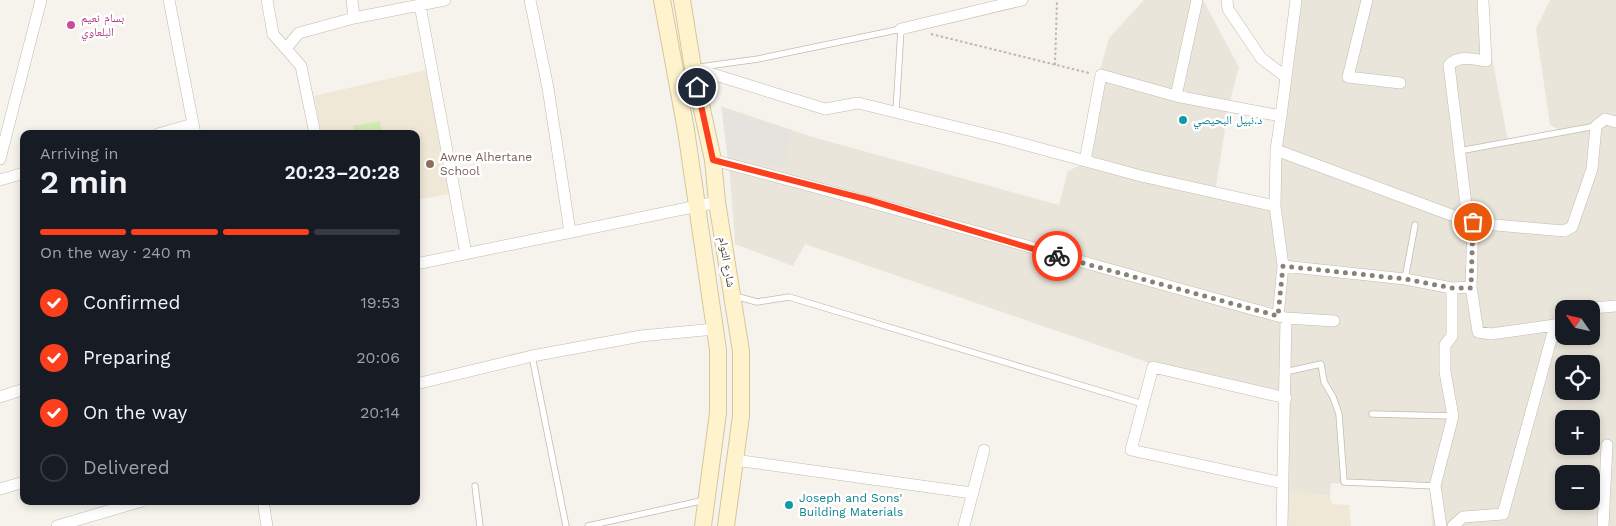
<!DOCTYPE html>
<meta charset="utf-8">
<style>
body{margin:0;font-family:"Work Sans","Noto Naskh Arabic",sans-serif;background:#20242c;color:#f1f3f6;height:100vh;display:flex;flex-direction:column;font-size:19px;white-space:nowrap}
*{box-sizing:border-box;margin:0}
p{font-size:16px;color:#9ea1a6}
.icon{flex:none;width:28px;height:28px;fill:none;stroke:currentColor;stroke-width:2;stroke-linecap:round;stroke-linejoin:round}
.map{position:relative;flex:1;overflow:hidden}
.side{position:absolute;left:20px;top:130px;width:400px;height:375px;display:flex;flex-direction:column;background:#171b24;border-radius:10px;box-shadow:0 2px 8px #0003}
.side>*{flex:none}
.needle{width:32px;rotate:304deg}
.fabs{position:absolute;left:1555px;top:300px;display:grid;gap:10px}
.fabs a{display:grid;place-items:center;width:45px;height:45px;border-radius:10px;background:#171b24;box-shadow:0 2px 8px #0003;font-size:25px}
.pin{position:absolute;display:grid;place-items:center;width:42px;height:42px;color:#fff;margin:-21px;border:2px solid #fff;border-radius:50%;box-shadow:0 1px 5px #0007}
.courier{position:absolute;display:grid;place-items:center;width:50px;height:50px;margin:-25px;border:4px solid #fc3f1d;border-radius:50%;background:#fff;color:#222;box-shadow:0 1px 6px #0007}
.summary em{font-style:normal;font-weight:600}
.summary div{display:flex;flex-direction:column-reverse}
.summary{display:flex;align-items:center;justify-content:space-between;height:85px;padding:0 20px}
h1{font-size:32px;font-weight:600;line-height:38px}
.bar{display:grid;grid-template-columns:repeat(4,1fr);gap:8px 5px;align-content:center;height:60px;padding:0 20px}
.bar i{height:6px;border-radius:4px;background:#363941}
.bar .current{background:#fc3f1d}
.bar p{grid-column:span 4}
ol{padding:0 20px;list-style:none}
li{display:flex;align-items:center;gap:15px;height:55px}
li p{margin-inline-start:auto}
li .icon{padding:5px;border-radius:50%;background:#fc3f1d;color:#fff;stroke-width:4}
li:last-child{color:#9ea1a6}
li i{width:28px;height:28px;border:2px solid #363941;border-radius:50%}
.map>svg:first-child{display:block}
.residential{fill:#eae5da;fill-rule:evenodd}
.industrial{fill:#e6e2dd}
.education{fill:#efe8d6}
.green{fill:#d2eab5}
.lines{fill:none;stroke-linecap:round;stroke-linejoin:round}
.lane-casing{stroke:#c2bbae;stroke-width:7}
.street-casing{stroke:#c2bbae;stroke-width:12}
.secondary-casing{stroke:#d6c79b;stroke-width:18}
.path{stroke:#c4b79f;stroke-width:2;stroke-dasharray:2.5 2.5;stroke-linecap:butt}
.lane{stroke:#fff;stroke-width:5.5}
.street{stroke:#fff;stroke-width:11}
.secondary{stroke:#fff3cd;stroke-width:16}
.done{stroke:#878178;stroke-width:5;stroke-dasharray:0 9}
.route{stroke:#fc3f1d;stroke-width:6}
.hotel-dot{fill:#d1479c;stroke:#fff;stroke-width:2}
.culture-dot{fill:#0f9aa8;stroke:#fff;stroke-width:2}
.education-dot{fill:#8d6e63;stroke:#fff;stroke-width:2}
.labels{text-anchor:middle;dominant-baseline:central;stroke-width:5;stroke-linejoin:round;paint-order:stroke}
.hotel-label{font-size:12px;fill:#b23c85;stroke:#fff;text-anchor:start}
.culture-label{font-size:12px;fill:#0d838f;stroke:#fff;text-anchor:start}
.education-label{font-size:12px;fill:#785e54;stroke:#fff;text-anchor:start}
.street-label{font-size:12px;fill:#4b4439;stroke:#fff}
</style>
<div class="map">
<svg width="1616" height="526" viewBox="0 0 1616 526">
<rect width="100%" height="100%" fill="#f6f3ec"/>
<!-- residential -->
<path class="residential" d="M1144,0H1203L1239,67L1229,105L1214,199L1272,206L1299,0H1481L1508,141L1562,131L1550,125L1536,29L1550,0H1616V526H1432L1430,489L1331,483L1330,496L1287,491L1282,400L1196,379L805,244L793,266L735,244L730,176L721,106L809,136L1059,205L1068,171L1083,164L1089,108L1109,38ZM1564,309H1591V336H1564ZM1564,364H1591V391H1564ZM1564,419H1591V446H1564ZM1564,474H1591V501H1564Z"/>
<!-- industrial -->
<path class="industrial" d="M723,111L792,130L783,169L728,154Z"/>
<!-- education -->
<path class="education" d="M426,70L449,194L416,200V134H321L314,96Z
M1287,491L1330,496L1332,504L1349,505L1351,526H1286Z"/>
<!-- green -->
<path class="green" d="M380,121L382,134H354L353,126Z"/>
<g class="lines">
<defs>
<path id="lane" d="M700,67L758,59L901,29L896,112
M1459,151L1596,126
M1405,279L1415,225
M735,296L757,302L789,297L1143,404
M532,356L566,526
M1285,372L1321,364L1324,382L1333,397L1339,414L1344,482L1435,486
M1372,414L1453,416
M475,486L480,526
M588,526L705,500"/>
<path id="street" d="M169,0L195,134
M267,0L273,34L301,66L315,134
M352,0L354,18
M530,0L548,88L570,232
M1227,0L1228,9L1261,58L1286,77
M1367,0L1348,77L1400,83
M420,5L466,254
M901,29L1022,0
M287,47L299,33L354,18L445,0
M693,68L825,109L858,103L1001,138L1141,176L1275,206
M1176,96L1197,0
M1281,116L1276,150L1275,206L1283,266L1278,316L1286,318L1282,526
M158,134L193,124
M1276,150L1473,223L1564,231L1572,227L1592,169L1596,126L1605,119L1616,122
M0,159L41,0
M713,160C902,209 1089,265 1278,316
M1085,161L1101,75L1176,96L1281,116L1296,0
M0,180L24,173
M1468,221L1449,65C1460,55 1472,59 1486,61L1483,0
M1473,223L1471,287L1478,332L1491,334L1555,325
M416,264L717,202
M1283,266L1405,279L1452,288L1471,287
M1581,309L1616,306
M1286,318L1334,321
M416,384L532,356L641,336L715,329
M0,397L24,389
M735,460L972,493
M1283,483L1131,450L1153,367L1286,398
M0,489L24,482
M263,501L267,526
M57,526L142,501
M964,526L984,450
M1441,526L1435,486L1453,416L1445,372V345L1452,336V288
M1453,526L1463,517L1503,514L1555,325L1564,319
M1603,526L1607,445"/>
<path id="secondary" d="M662,0L686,130L718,350V413L703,526
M682,0L693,68L713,160L717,202L741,351V416L726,526"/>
</defs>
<!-- lane casing -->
<use href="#lane" class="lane-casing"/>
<!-- street casing -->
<use href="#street" class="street-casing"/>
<!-- secondary casing -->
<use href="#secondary" class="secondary-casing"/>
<!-- path -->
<path class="path" d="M931,34L1089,73
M1055,65L1057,0"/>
<!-- lane -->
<use href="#lane" class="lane"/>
<!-- street -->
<use href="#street" class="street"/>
<!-- secondary -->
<use href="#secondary" class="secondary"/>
</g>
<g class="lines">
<!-- done -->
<path class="done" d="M1057,256L1278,316L1283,266L1405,279L1452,288H1471L1473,222"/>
<!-- route -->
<path class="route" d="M697,87L713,160L869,200L1057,256"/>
</g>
<!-- markers -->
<circle class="hotel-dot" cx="71" cy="25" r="5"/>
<g class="culture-dot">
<circle cx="1183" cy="120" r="5"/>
<circle cx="789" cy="505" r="5"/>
</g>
<circle class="education-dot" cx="430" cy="164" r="5"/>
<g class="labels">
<!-- hotel labels -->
<g class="hotel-label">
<text x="81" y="18">بسام نعيم<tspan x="81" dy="14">البلعاوي</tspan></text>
</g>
<!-- culture labels -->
<g class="culture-label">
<text x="1193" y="120">د.نبيل البحيصي</text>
<text x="799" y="498">Joseph and Sons'<tspan x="799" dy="14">Building Materials</tspan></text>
</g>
<!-- education labels -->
<g class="education-label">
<text x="440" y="157">Awne Alhertane<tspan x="440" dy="14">School</tspan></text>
</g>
<!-- street labels -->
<g class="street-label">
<text transform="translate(727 262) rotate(80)">شارع التوام</text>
</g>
</g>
</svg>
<div class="fabs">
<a><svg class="needle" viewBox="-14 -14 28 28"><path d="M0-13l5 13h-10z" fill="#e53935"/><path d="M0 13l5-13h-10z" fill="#9ea1a6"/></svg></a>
<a><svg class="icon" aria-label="locate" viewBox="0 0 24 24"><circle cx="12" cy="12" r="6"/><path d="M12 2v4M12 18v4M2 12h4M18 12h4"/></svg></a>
<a>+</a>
<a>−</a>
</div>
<div class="pin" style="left:1473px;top:222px;background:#ea580c"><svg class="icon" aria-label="bag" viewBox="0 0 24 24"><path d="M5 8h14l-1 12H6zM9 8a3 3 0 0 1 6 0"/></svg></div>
<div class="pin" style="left:697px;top:87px;background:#1f2937"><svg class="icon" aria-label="home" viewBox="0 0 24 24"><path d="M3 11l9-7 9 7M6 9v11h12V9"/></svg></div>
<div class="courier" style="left:1057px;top:256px"><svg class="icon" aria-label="bike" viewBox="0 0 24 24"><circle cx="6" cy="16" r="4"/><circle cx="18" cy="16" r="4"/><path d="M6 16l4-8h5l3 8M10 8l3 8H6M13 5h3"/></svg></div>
<section class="side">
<div class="summary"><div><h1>2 min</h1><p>Arriving in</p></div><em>20:23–20:28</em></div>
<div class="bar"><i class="current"></i><i class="current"></i><i class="current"></i><i></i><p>On the way · 240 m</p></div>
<ol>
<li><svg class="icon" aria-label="check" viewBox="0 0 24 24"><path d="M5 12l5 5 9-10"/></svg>Confirmed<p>19:53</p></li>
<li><svg class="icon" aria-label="check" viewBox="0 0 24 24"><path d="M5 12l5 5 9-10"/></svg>Preparing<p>20:06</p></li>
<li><svg class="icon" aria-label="check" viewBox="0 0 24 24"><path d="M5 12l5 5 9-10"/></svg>On the way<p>20:14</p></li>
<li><i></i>Delivered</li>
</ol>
</section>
</div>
